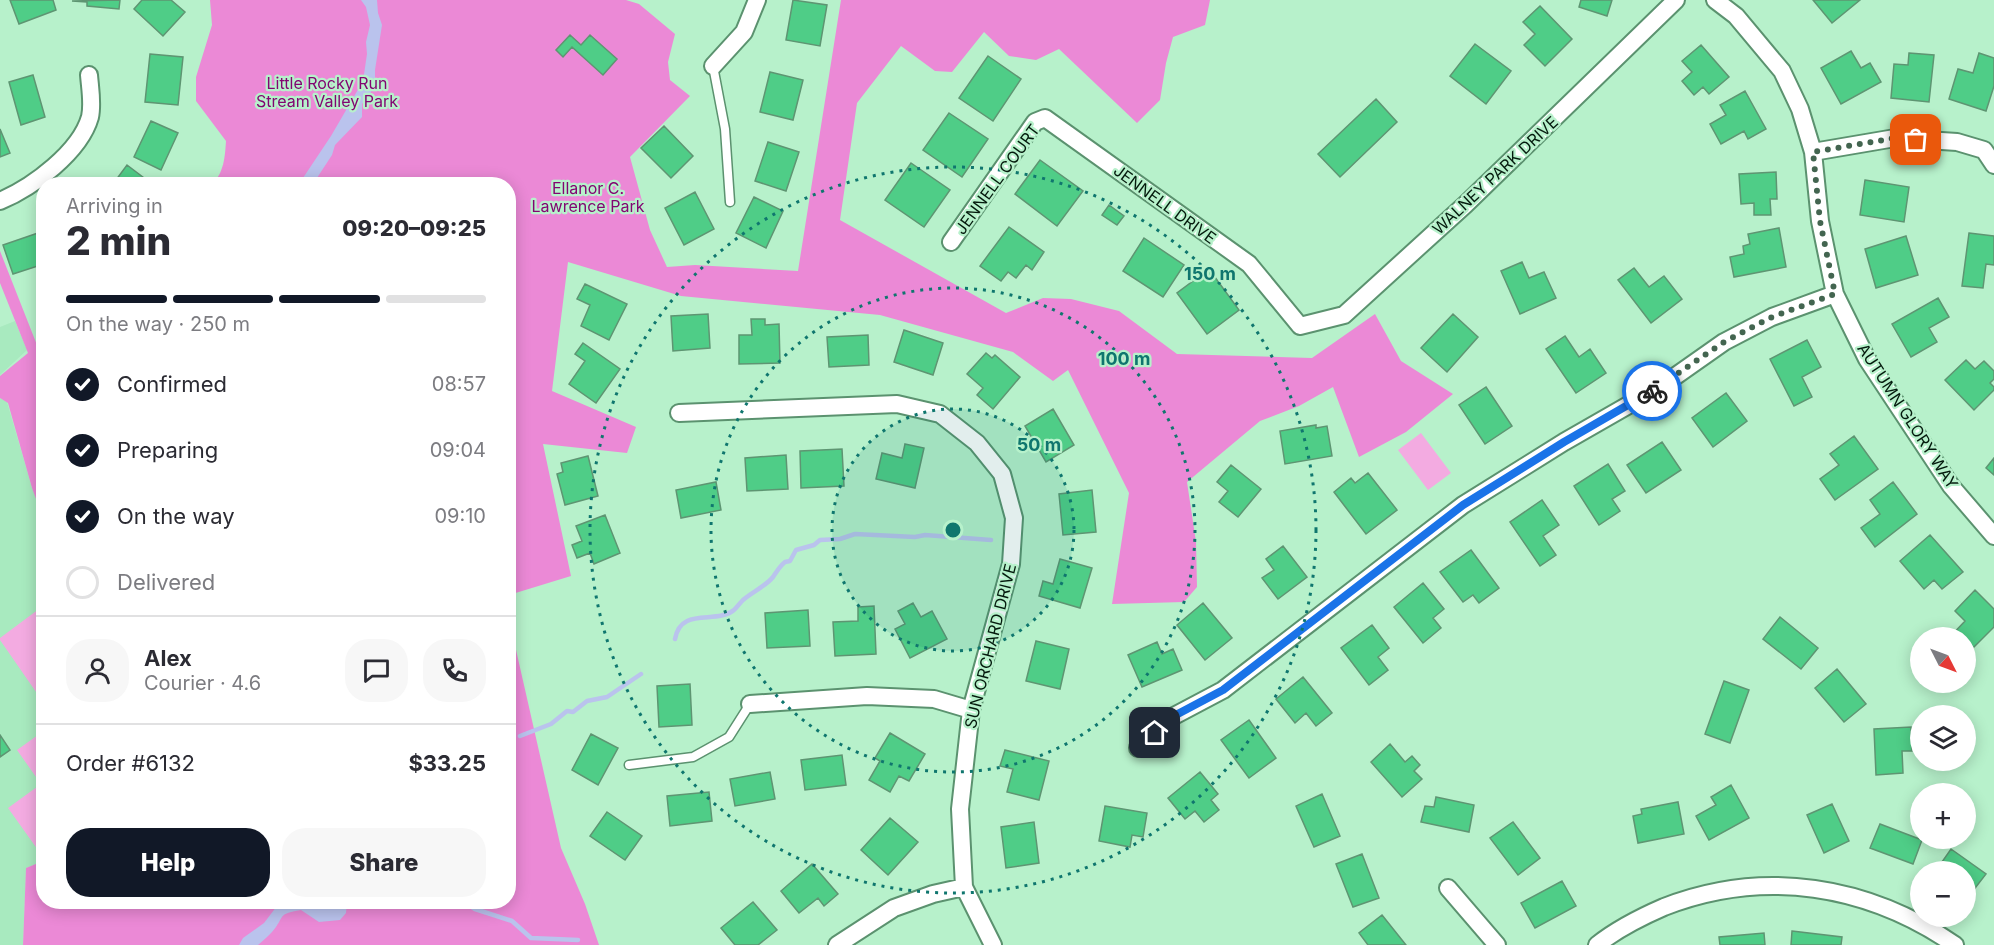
<!DOCTYPE html>
<meta charset="utf-8">
<style>
body{margin:0;font-family:Inter,sans-serif;background:#f7f7f7;color:#2b2b33;height:100vh;display:flex;flex-direction:column;font-size:22px;white-space:nowrap}
*{box-sizing:border-box;margin:0}
p{font-size:20px;color:#7c7c81}
.icon{flex:none;width:33px;height:33px;fill:none;stroke:currentColor;stroke-width:2;stroke-linecap:round;stroke-linejoin:round}
.map{position:relative;flex:1;overflow:hidden}
.panel{position:absolute;left:36px;top:177px;width:480px;height:732px;display:flex;flex-direction:column;background:#fff;border-radius:24px;box-shadow:0 3px 15px #0003}
.panel>*{flex:none}
.needle{width:39px;rotate:132deg}
.tools{position:absolute;left:1910px;top:627px;display:grid;gap:12px}
.tools a{display:grid;place-items:center;width:66px;height:66px;border-radius:50%;background:#fff;box-shadow:0 3px 15px #0003;font-size:30px}
.pin{position:absolute;display:grid;place-items:center;width:51px;height:51px;color:#fff;margin:-26px;border-radius:12px;box-shadow:0 3px 9px #0006}
.courier{position:absolute;display:grid;place-items:center;width:60px;height:60px;margin:-30px;border:4px solid #1a73e8;border-radius:50%;background:#fff;color:#222;box-shadow:0 2px 8px #0007}
.head em{font-style:normal;font-weight:800}
.head div{display:flex;flex-direction:column-reverse}
.head{display:flex;align-items:center;justify-content:space-between;height:102px;padding:0 30px}
h1{font-size:39px;font-weight:800;line-height:45px}
.bar{display:grid;grid-template-columns:repeat(4,1fr);gap:9px 6px;align-content:center;height:72px;padding:0 30px}
.bar i{height:8px;border-radius:4px;background:#e1e1e2}
.bar .active{background:#111827}
.bar p{grid-column:span 4}
.line{display:flex;align-items:center;gap:15px;padding:0 30px;border-top:2px solid #e1e1e2}
.line div{flex:1}
.round{display:grid;place-items:center;flex:none;width:63px;height:63px;border-radius:24px;background:#f7f7f7}
ol{padding:0 30px;list-style:none}
li{display:flex;align-items:center;gap:18px;height:66px}
li p{margin-inline-start:auto}
li .icon{padding:6px;border-radius:50%;background:#111827;color:#fff;stroke-width:4}
li:last-child{color:#7c7c81}
li i{width:33px;height:33px;border:3px solid #e1e1e2;border-radius:50%}
.button{display:flex;gap:12px;margin-top:auto;padding:12px 30px}
.button a{flex:1;height:69px;border-radius:24px;background:#111827;color:#fff;font-size:24px;font-weight:800;line-height:69px;text-align:center}
.button a+a{background:#f7f7f7;color:#2b2b33}
.map>svg:first-child{display:block}
.built{fill:#a8eabf}
.green{fill:#f3abe1}
.forest{fill:#eb89d6}
.water{fill:#bac3ed}
.lines{fill:none;stroke-linecap:round;stroke-linejoin:round}
.stream{stroke:#bac3ed;stroke-width:4.5}
.building{fill:#4fcd87;stroke:#5e9572;stroke-width:1.5}
.lane-casing{stroke:#5b926f;stroke-width:11}
.street-casing{stroke:#5b926f;stroke-width:20}
.lane{stroke:#fff;stroke-width:8}
.street{stroke:#fff;stroke-width:16}
.done{stroke:#436550;stroke-width:6;stroke-dasharray:0 10.8}
.route{stroke:#1a73e8;stroke-width:8}
.ring{fill:none;stroke:#0f766e;stroke-width:3;stroke-dasharray:3 6}
.labels{text-anchor:middle;dominant-baseline:central;stroke-width:4.5;stroke-linejoin:round;paint-order:stroke}
.park-label{font-size:16px;fill:#820571;stroke:#b7f1cb}
.street-label{font-size:16px;fill:#041a0d;stroke:#b7f1cb}
.centre{fill:#0f766e;stroke:#b7f1cb;stroke-width:3}
.ring-label{font-size:18px;text-anchor:middle;font-weight:bold;fill:#0f766e;stroke:#b7f1cb;stroke-width:4.5;stroke-linejoin:round;paint-order:stroke}
</style>
<div class="map">
<svg width="1994" height="945" viewBox="0 0 1994 945">
<rect width="100%" height="100%" fill="#b7f1cb"/>
<!-- built -->
<path class="built" d="M15,321L27,350L0,375V327Z
M0,398L7,402L32,488L44,518V861L26,868L23,945H0Z"/>
<!-- green -->
<path class="green" d="M1421,433L1451,473L1428,490L1398,450Z
M43,606V702L0,640V638Z
M38,735L44,742L43,857L8,808L41,784L17,750Z"/>
<!-- forest -->
<path class="forest" d="M210,0H626L639,4L675,34L668,62L670,80L690,96L630,157L650,230L667,267L695,265L798,271L841,0H1210L1205,25L1173,37L1166,63L1160,100L1137,123L1059,49L1036,60L1009,56L984,32L952,72L935,71L901,46L857,103L840,220L1006,313L1043,298L1071,299L1119,311L1177,354L1312,358L1375,314L1401,361L1453,394L1406,432L1359,457L1333,387L1299,406L1260,421L1187,482L1196,542L1197,587L1184,602L1112,604L1129,493L1068,370L1053,381L1013,352L880,315L681,296L568,262L552,391L636,427L627,453L543,444L571,576L509,595L508,184H212C224,173 225,157 226,141L196,101V77L212,25Z
M0,251L37,345L43,339V518L32,488L8,403L0,398V376L28,353L0,283Z
M509,619L561,848L585,904L599,945H23L26,868L43,861L44,902H508Z"/>
<!-- water -->
<path class="water" d="M361,0H377L378,13L382,25L375,70V83L370,94L362,104V117L335,145L332,155L313,184H299L331,136L363,81L367,54L366,42L370,25L366,7Z
M280,902H313L325,906L328,902H347L346,913L340,920L319,922L301,910C276,914 286,916 272,932C268,936 263,941 258,945H239L243,938L264,923Z"/>
<g class="lines">
<!-- stream -->
<path class="stream" d="M675,639C681,606 716,625 734,610C737,607 740,603 743,600C752,592 766,586 773,577C777,571 780,566 785,562L790,561L796,550L814,545L820,540L840,539L855,534L915,537L925,535L991,540
M520,736L551,724L567,711L573,712L587,701L607,697L641,674
M464,902L475,909L512,921L531,938L578,940"/>
</g>
<!-- building -->
<path class="building" d="M10,0H53L56,10L19,24Z
M120,0L119,9L87,6V2L72,1Z
M142,0H171L185,12L163,36L134,9Z
M793,0L827,5L820,46L786,40Z
M1581,0H1612L1607,16L1579,7Z
M1813,0H1860L1832,23Z
M1540,6L1572,39L1545,66L1524,45L1535,34L1523,22Z
M570,35L581,45L590,35L617,59L603,75L572,47L563,57L556,50Z
M1475,44L1511,71L1486,104L1450,76Z
M1701,45L1729,77L1709,94L1703,87L1694,95L1682,81L1692,72L1682,61Z
M1851,51L1861,68L1870,63L1881,82L1841,104L1821,68Z
M1909,53L1934,55L1929,102L1891,98L1894,64L1908,65Z
M1979,53L1994,58V86L1986,111L1949,99L1958,69L1973,73Z
M150,54L183,57L178,105L145,102Z
M988,56L1021,79L993,121L959,98Z
M770,72L803,80L793,120L760,112Z
M33,75L45,117L21,125L9,82Z
M1745,91L1766,129L1748,139L1744,131L1721,144L1710,124L1726,115L1720,105Z
M1376,99L1397,122L1340,177L1318,154Z
M949,113L988,139L962,177L923,150Z
M151,121L178,133L161,170L134,157Z
M664,126L693,156L671,178L641,148Z
M0,129L10,153L0,157Z
M768,142L799,152L786,191L755,181Z
M1040,160L1083,191L1057,226L1015,194Z
M911,163L950,190L924,227L885,200Z
M127,165L152,184H113Z
M1776,172L1777,199H1770L1771,215H1754V203L1741,204L1739,174Z
M1865,180L1909,187L1904,222L1860,215Z
M695,192L714,229L684,245L665,208Z
M754,197L783,211L766,248L736,233Z
M1109,205L1124,216L1117,225L1102,215Z
M1009,227L1044,252L1032,270L1026,265L1016,278L1008,272L1001,281L980,266Z
M1779,228L1786,267L1734,277L1730,257L1744,254L1743,246L1750,244L1748,234Z
M38,233L44,248V264L13,274L3,245Z
M1969,233L1994,236V265L1986,264L1983,288L1962,286Z
M1906,236L1918,275L1876,288L1865,249Z
M1144,238L1184,265L1163,297L1123,271Z
M1522,262L1529,278L1544,272L1556,298L1520,314L1501,271Z
M1634,268L1649,287L1664,276L1682,299L1651,323L1618,280Z
M1209,269L1239,310L1207,334L1177,293Z
M585,284L627,304L609,340L581,326L590,305L577,299Z
M1938,298L1949,317L1929,328L1937,342L1911,357L1892,324Z
M708,314L710,348L673,351L671,316Z
M1453,314L1478,337L1447,372L1421,348Z
M751,319H765V325L779,324L780,363L739,364V335H752Z
M904,330L943,343L933,375L894,362Z
M868,335L869,365L829,367L827,337Z
M1565,336L1579,357L1590,349L1606,373L1576,393L1546,349Z
M1807,340L1821,367L1802,377L1812,397L1794,406L1770,359Z
M583,343L620,369L596,403L569,384L585,361L575,354Z
M986,353L992,358L995,355L1020,377L993,409L977,395L983,388L967,374Z
M1966,360L1975,369L1984,361L1994,371V379L1990,383L1994,387V390L1974,410L1945,380Z
M1486,387L1512,426L1485,444L1459,405Z
M1726,393L1747,421L1713,447L1692,418Z
M1053,409L1074,445L1046,462L1025,426Z
M1316,425V428L1327,426L1332,456L1285,464L1280,431Z
M1854,436L1878,469L1835,500L1820,479L1839,465L1830,454Z
M1662,442L1681,470L1646,493L1627,465Z
M905,444L924,448L915,488L876,479L882,453L902,458Z
M842,449L844,486L801,488L800,451Z
M786,455L788,489L747,491L745,458Z
M588,456L598,496L565,505L557,474L563,472L561,463Z
M1994,458V475L1986,468Z
M1608,464L1625,491L1612,499L1620,511L1599,525L1574,486Z
M1231,465L1261,489L1238,517L1219,502L1228,491L1217,482Z
M1368,473L1397,510L1366,534L1334,492L1351,478L1355,483Z
M716,482L721,510L681,518L676,490Z
M1893,482L1917,514L1875,547L1861,528L1880,514L1870,500Z
M1092,490L1096,532L1063,535L1059,494Z
M1542,500L1559,525L1543,536L1556,555L1540,566L1510,522Z
M605,515L620,553L594,564L590,553L577,558L572,545L582,541L576,526Z
M1930,535L1963,572L1942,589L1934,580L1924,589L1900,561Z
M1283,546L1307,577L1278,599L1262,578L1274,570L1266,559Z
M1471,550L1499,588L1479,603L1473,595L1463,602L1440,572Z
M1060,559L1092,568L1080,608L1039,596L1043,581L1053,584Z
M1423,583L1444,609L1433,618L1441,628L1423,643L1394,607Z
M1975,590L1994,609V627L1965,656V638H1949L1965,621L1955,611Z
M913,603L921,617L932,611L947,639L910,658L895,629L905,624L898,611Z
M1203,603L1232,638L1205,660L1177,625Z
M874,606L876,654L835,656L833,622L858,621V607Z
M808,610L810,646L767,648L765,613Z
M1780,617L1818,648L1801,669L1763,639Z
M1372,625L1389,648L1378,657L1388,670L1369,685L1341,648Z
M1036,641L1069,649L1060,689L1026,681Z
M1157,642L1162,654L1173,649L1182,670L1142,687L1128,655Z
M1837,669L1866,704L1844,722L1815,688Z
M1303,677L1332,713L1316,726L1306,713L1295,723L1276,699Z
M1724,681L1749,690L1730,743L1705,734Z
M690,684L692,725L659,727L657,686Z
M1249,720L1276,758L1249,778L1221,740Z
M1911,727L1912,751H1902L1903,773L1876,775L1874,729Z
M890,733L925,754L909,781L899,776L890,792L869,780L880,761L875,758Z
M591,734L618,748L598,785L572,770Z
M0,735L10,750L0,757Z
M1390,744L1405,762L1412,756L1420,765L1414,771L1422,779L1402,797L1371,762Z
M1005,750L1049,761L1039,800L1007,792L1013,769L1000,766Z
M842,755L846,785L805,790L801,760Z
M770,772L775,799L735,806L730,779Z
M1200,772L1218,794L1211,800L1219,810L1204,822L1195,811L1185,819L1168,798Z
M1731,785L1749,818L1709,840L1696,816L1716,805L1711,797Z
M709,792L712,821L670,826L667,796Z
M1322,794L1340,836L1314,847L1296,806Z
M1436,797L1474,805L1469,832L1421,822L1425,806L1434,807Z
M1678,802L1684,834L1638,843L1633,816L1642,814L1641,809Z
M1832,804L1849,841L1824,853L1807,815Z
M1105,806L1147,813L1143,837L1132,835L1130,847L1099,841Z
M607,812L642,836L625,860L590,836Z
M890,818L918,842L888,875L861,850Z
M1034,822L1039,863L1006,868L1001,827Z
M1513,822L1540,858L1518,875L1490,838Z
M1880,824L1922,840L1913,864L1870,848Z
M1951,849L1986,874L1969,896L1965,893V872H1935Z
M1362,854L1379,898L1353,907L1336,864Z
M812,864L838,894L824,906L818,898L799,913L781,891Z
M1562,881L1576,906L1535,928L1521,903Z
M753,902L777,930L758,945H735L721,928Z
M1382,915L1406,945H1368L1359,933Z
M1792,931L1842,937L1841,945H1791Z
M1764,933L1765,945H1720L1719,937Z"/>
<g class="lines">
<defs>
<path id="lane" d="M713,66L725,129L730,202
M629,765L693,757L729,737L750,704"/>
<path id="street" d="M1715,0L1736,16L1782,71L1800,109L1813,152L1820,221L1835,294L1867,359L1951,486L1994,536
M713,66L744,32L757,0
M1813,152L1895,138L1957,142L1984,150L1994,165
M0,201C33,187 80,152 90,117C93,104 90,88 89,75
M951,242L1035,122L1045,118L1249,264L1300,326L1344,315L1466,204L1676,0
M679,413L897,404L940,414L977,443L1002,474L1014,518L1011,564L971,710L960,809L964,887L993,945
M750,704L867,696L934,699L971,710
M1138,748L1172,717L1223,690L1463,505L1564,442L1660,387L1724,342L1772,317L1835,294
M1448,888L1497,945
M837,945L894,908L933,894L964,887
M1597,945C1617,929 1641,917 1664,907C1764,868 1868,885 1955,945"/>
</defs>
<!-- lane casing -->
<use href="#lane" class="lane-casing"/>
<!-- street casing -->
<use href="#street" class="street-casing"/>
<!-- lane -->
<use href="#lane" class="lane"/>
<!-- street -->
<use href="#street" class="street"/>
</g>
<g class="lines">
<!-- done -->
<path class="done" d="M1652,391L1724,342L1772,317L1835,294L1820,221L1813,152L1895,138L1916,140"/>
<!-- route -->
<path class="route" d="M1155,733L1172,717L1223,690L1463,505L1564,442L1652,391"/>
</g>
<!-- distance rings -->
<circle cx="953" cy="530" r="121" fill="#0f766e" fill-opacity=".12"/>
<g class="ring">
<circle cx="953" cy="530" r="121"/>
<circle cx="953" cy="530" r="242"/>
<circle cx="953" cy="530" r="363"/>
</g>
<g class="labels">
<!-- park labels -->
<g class="park-label">
<text x="327" y="83">Little Rocky Run<tspan x="327" dy="18">Stream Valley Park</tspan></text>
<text x="588" y="188">Ellanor C.<tspan x="588" dy="18">Lawrence Park</tspan></text>
</g>
<!-- street labels -->
<g class="street-label">
<text transform="translate(1495 175) rotate(-43)">WALNEY PARK DRIVE</text>
<text transform="translate(997 179) rotate(-54)">JENNELL COURT</text>
<text transform="translate(1165 204) rotate(36)">JENNELL DRIVE</text>
<text transform="translate(1908 416) rotate(57)">AUTUMN GLORY WAY</text>
<text transform="translate(990 646) rotate(-76)">SUN ORCHARD DRIVE</text>
</g>
</g>
<circle cx="953" cy="530" r="9" class="centre"/>
<g class="ring-label">
<text x="1210" y="280">150 m</text>
<text x="1124" y="365">100 m</text>
<text x="1039" y="451">50 m</text>
</g>
</svg>
<div class="tools">
<a><svg class="needle" viewBox="-14 -14 28 28"><path d="M0-13l5 13h-10z" fill="#e53935"/><path d="M0 13l5-13h-10z" fill="#7c7c81"/></svg></a>
<a><svg class="icon" aria-label="layers" viewBox="0 0 24 24"><path d="M12 4l9 5-9 5-9-5zM3 14l9 5 9-5"/></svg></a>
<a>+</a>
<a>−</a>
</div>
<div class="pin" style="left:1916px;top:140px;background:#ea580c"><svg class="icon" aria-label="bag" viewBox="0 0 24 24"><path d="M5 8h14l-1 12H6zM9 8a3 3 0 0 1 6 0"/></svg></div>
<div class="pin" style="left:1155px;top:733px;background:#1f2937"><svg class="icon" aria-label="home" viewBox="0 0 24 24"><path d="M3 11l9-7 9 7M6 9v11h12V9"/></svg></div>
<div class="courier" style="left:1652px;top:391px"><svg class="icon" aria-label="bike" viewBox="0 0 24 24"><circle cx="6" cy="16" r="4"/><circle cx="18" cy="16" r="4"/><path d="M6 16l4-8h5l3 8M10 8l3 8H6M13 5h3"/></svg></div>
<section class="panel">
<div class="head"><div><h1>2 min</h1><p>Arriving in</p></div><em>09:20–09:25</em></div>
<div class="bar"><i class="active"></i><i class="active"></i><i class="active"></i><i></i><p>On the way · 250 m</p></div>
<ol>
<li><svg class="icon" aria-label="check" viewBox="0 0 24 24"><path d="M5 12l5 5 9-10"/></svg>Confirmed<p>08:57</p></li>
<li><svg class="icon" aria-label="check" viewBox="0 0 24 24"><path d="M5 12l5 5 9-10"/></svg>Preparing<p>09:04</p></li>
<li><svg class="icon" aria-label="check" viewBox="0 0 24 24"><path d="M5 12l5 5 9-10"/></svg>On the way<p>09:10</p></li>
<li><i></i>Delivered</li>
</ol>
<div class="line" style="height:108px"><a class="round"><svg class="icon" aria-label="person" viewBox="0 0 24 24"><circle cx="12" cy="8" r="4"/><path d="M4 21q1-7 8-7t8 7"/></svg></a><div><b>Alex</b><p>Courier · 4.6</p></div><a class="round"><svg class="icon" aria-label="chat" viewBox="0 0 24 24"><path d="M4 5h16v11H9l-5 4z"/></svg></a><a class="round"><svg class="icon" aria-label="phone" viewBox="0 0 24 24"><path d="M5 4h4l2 5-3 2q2 4 5 5l2-3 5 2v4C11 20 4 13 5 4z"/></svg></a></div>
<div class="line" style="height:78px"><div>Order #6132</div><b>$33.25</b></div>
<div class="button"><a>Help</a><a>Share</a></div>
</section>
</div>
